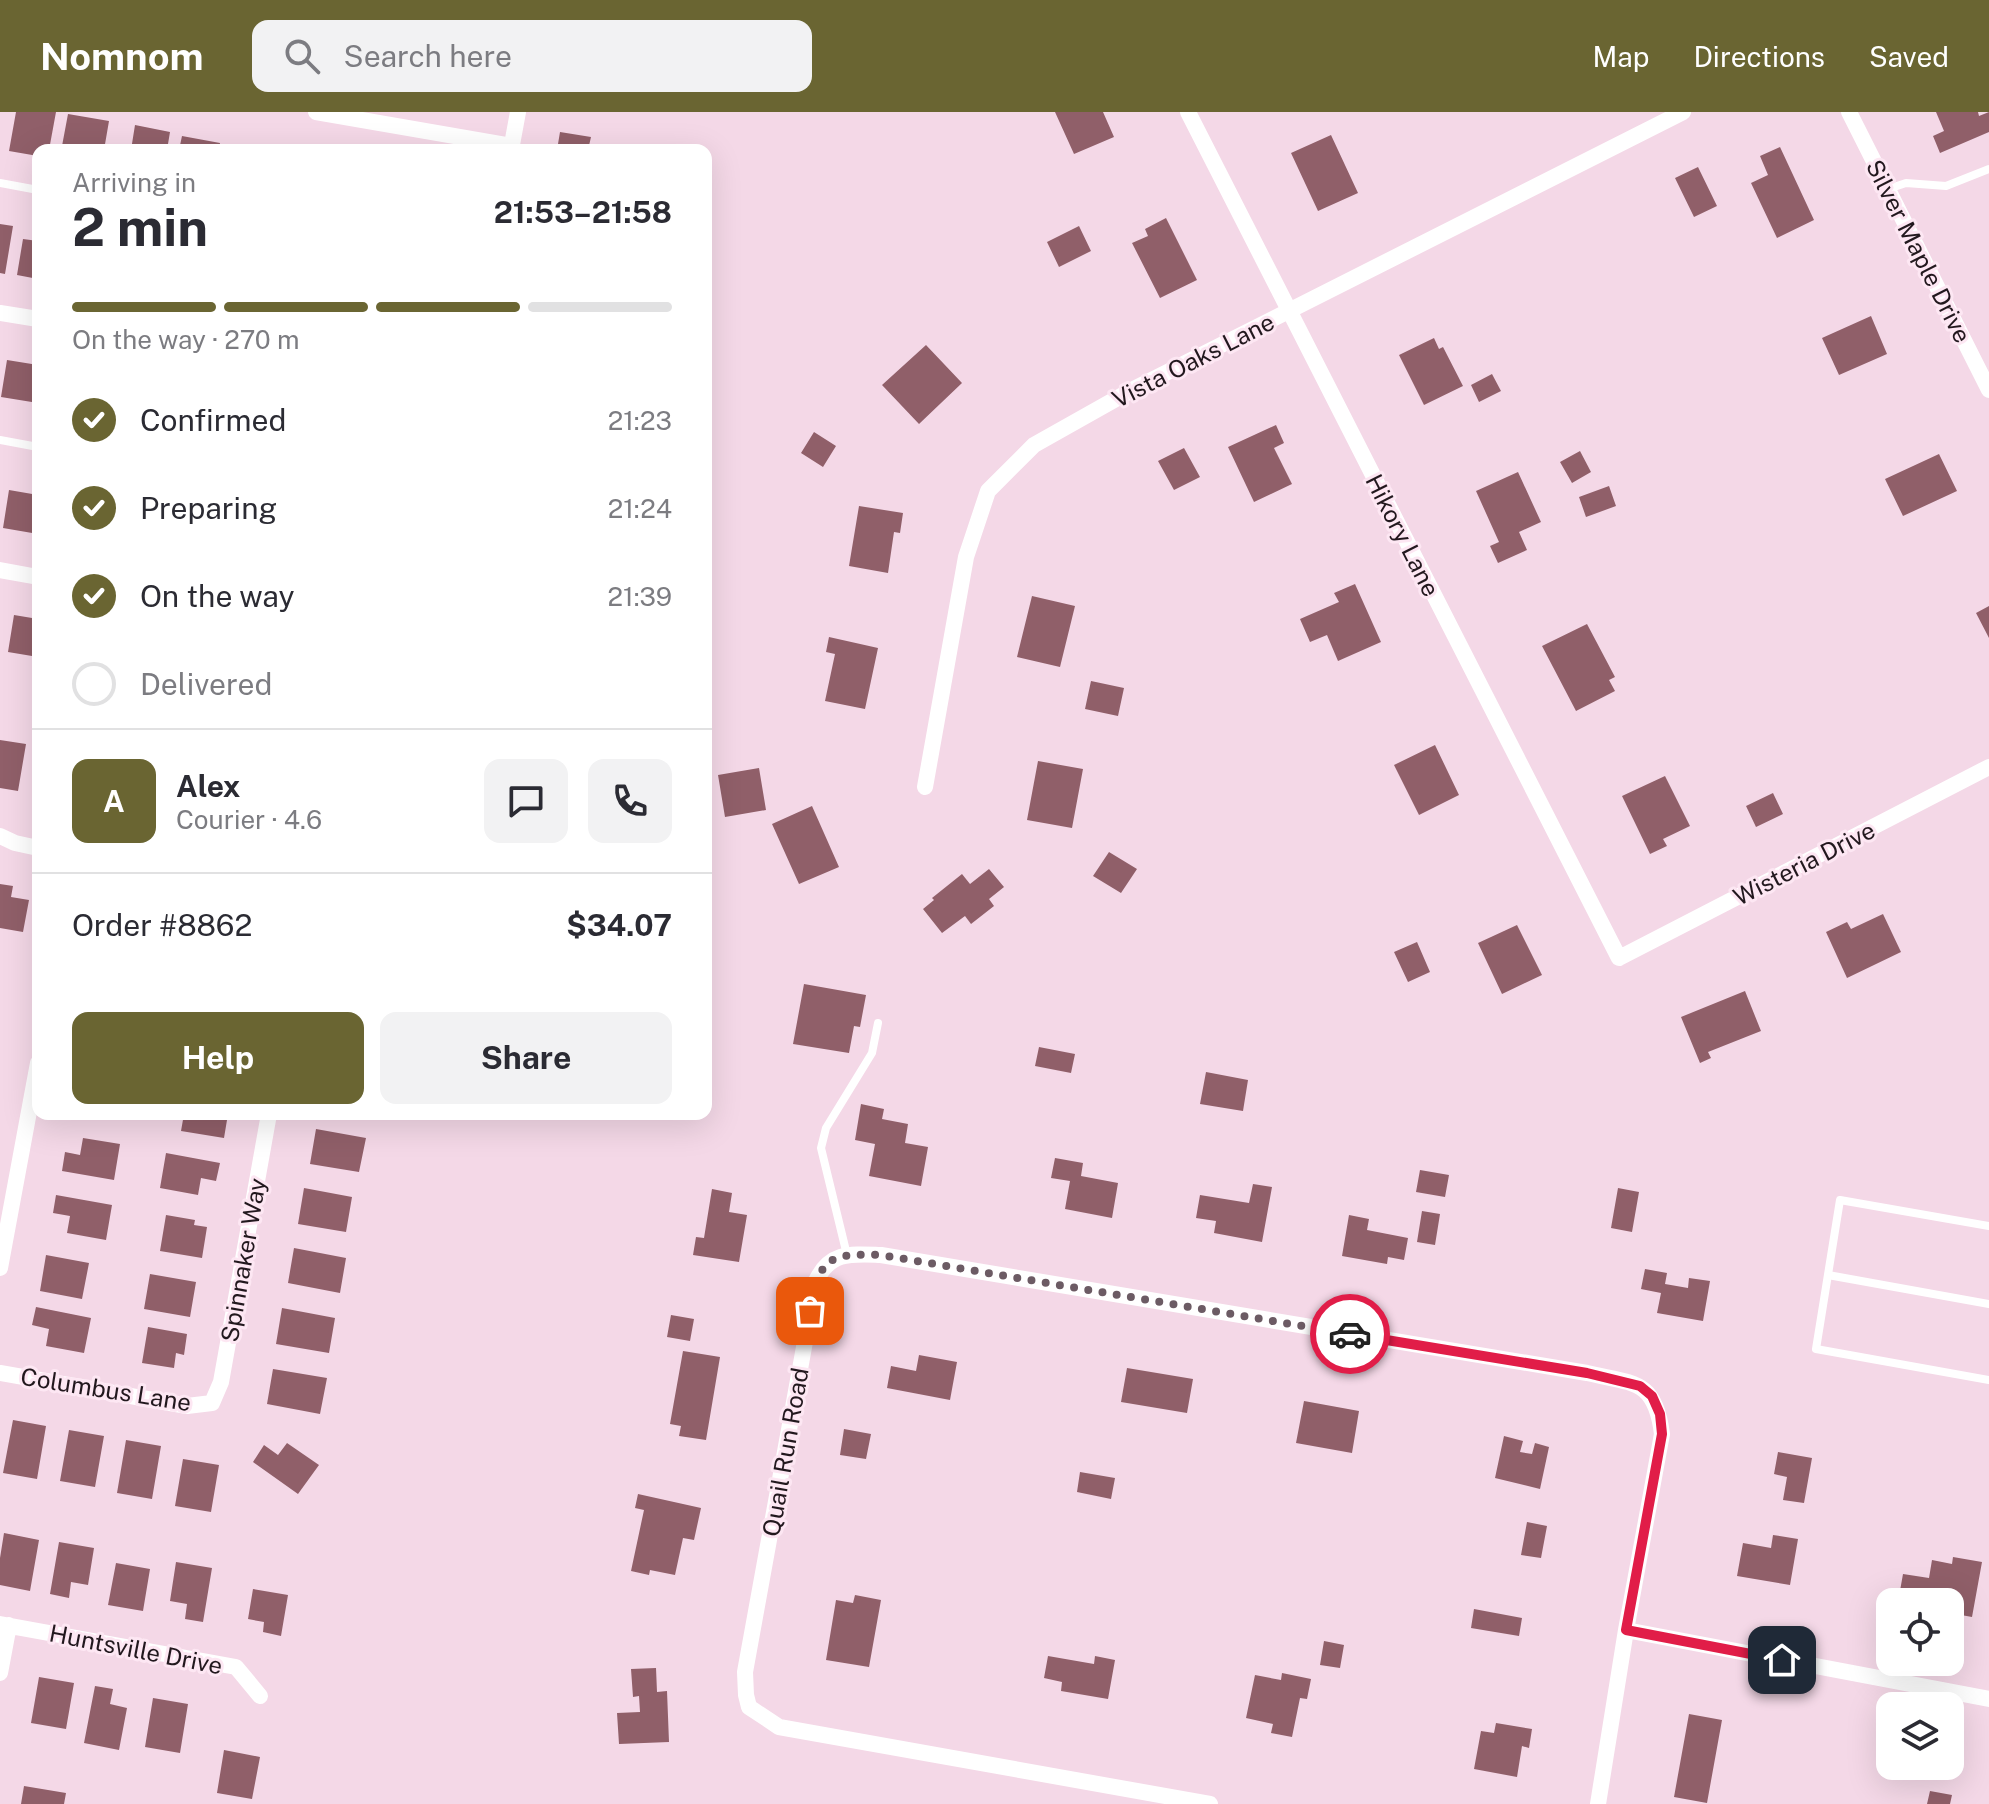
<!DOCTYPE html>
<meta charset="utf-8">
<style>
body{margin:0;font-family:"Public Sans",sans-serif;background:#f2f2f3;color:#2b2b33;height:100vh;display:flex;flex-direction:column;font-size:30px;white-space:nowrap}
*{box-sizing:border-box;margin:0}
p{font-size:26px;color:#7c7c81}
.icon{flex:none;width:44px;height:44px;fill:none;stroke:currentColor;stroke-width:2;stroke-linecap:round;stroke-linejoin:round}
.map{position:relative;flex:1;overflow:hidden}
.sheet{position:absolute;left:32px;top:32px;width:680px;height:976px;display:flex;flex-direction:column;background:#fff;border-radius:16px;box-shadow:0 8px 32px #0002}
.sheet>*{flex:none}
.buttons{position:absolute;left:1876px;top:1476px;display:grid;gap:16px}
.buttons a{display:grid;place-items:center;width:88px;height:88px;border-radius:16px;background:#fff;box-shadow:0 8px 32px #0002;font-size:40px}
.pin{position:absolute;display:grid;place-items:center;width:68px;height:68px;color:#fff;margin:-34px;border-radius:16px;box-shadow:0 4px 12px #0006}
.courier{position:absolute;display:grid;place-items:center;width:80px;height:80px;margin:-40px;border:6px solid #e11d48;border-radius:50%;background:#fff;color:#222;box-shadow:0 2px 10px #0007}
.summary em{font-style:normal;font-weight:700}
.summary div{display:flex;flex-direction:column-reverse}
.summary{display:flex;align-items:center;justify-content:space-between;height:136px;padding:0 40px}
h1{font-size:52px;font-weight:700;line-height:60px}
.bar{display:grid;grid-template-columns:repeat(4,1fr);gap:12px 8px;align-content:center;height:96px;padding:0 40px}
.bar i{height:10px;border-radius:6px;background:#e1e1e2}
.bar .selected{background:#6a6532}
.bar p{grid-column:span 4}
.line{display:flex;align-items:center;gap:20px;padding:0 40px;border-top:2px solid #e1e1e2}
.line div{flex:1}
.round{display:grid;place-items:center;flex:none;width:84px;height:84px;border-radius:16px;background:#f2f2f3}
ol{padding:0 40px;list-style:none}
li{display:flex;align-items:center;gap:24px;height:88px}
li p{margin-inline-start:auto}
li .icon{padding:8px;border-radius:50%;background:#6a6532;color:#fff;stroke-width:4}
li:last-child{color:#7c7c81}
li i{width:44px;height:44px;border:4px solid #e1e1e2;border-radius:50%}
.primary-button{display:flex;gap:16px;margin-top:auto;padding:16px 40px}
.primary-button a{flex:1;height:92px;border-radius:16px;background:#6a6532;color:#fff;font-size:32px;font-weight:700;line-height:92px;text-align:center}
.primary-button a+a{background:#f2f2f3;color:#2b2b33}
header{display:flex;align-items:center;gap:48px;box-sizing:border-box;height:112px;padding:0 40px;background:#6a6532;color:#fff}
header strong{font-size:38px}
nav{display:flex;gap:44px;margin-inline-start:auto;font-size:28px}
.search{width:560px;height:72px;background:#f2f2f3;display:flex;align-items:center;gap:20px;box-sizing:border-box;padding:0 28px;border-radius:16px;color:#7c7c81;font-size:30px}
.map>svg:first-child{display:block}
.building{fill:#905f69}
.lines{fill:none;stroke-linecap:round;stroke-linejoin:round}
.lane{stroke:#fff;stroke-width:8}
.street{stroke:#fff;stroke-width:16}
.done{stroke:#6c5b64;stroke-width:8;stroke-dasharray:0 14.4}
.route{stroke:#e11d48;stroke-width:10}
.labels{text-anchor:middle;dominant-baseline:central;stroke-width:6;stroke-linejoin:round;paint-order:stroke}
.street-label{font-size:24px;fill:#22181e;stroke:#fde7f3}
</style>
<header>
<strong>Nomnom</strong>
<div class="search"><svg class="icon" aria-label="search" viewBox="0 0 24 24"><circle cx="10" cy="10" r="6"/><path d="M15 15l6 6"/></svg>Search here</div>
<nav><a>Map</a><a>Directions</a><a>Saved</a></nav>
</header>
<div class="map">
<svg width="1989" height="1692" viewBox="0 0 1989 1692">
<rect width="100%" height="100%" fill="#f4d8e7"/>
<!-- building -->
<path class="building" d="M16,0H56L49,38H38V44L9,39Z
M1055,0H1103L1114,25L1074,42Z
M1936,0H1978L1979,4L1989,0V20L1940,41L1933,24L1944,19Z
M68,2L109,9L104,38L62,34Z
M135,13L170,20L167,38H131Z
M560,20L591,25L588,38H557Z
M1331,23L1358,81L1318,99L1291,41Z
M182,24L220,31L219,38H179Z
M1780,35L1814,108L1777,126L1751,71L1768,63L1760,44Z
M1698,55L1717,94L1694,105L1675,66Z
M1166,106L1197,168L1160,186L1132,131L1148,124L1145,117Z
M0,112L13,114L5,162L0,161Z
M1079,114L1091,139L1059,155L1047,130Z
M23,127L38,129V167L17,163Z
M1871,204L1887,242L1839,263L1822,226Z
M1434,226L1439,237L1443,235L1463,274L1424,293L1399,243Z
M926,233L962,271L919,312L882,273Z
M7,248L38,253V291L1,285Z
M1492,262L1501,279L1479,290L1471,273Z
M1276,313L1284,331L1274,336L1292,372L1254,390L1228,335Z
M814,320L836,334L823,355L801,341Z
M1184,336L1200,365L1174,378L1158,349Z
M1580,339L1591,360L1572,371L1560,350Z
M1939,342L1957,379L1903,404L1885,367Z
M1518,360L1541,410L1519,420L1527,438L1498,451L1490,434L1499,430L1476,379Z
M1609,374L1616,394L1586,405L1579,385Z
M9,378L38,383V422L3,416Z
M859,394L903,401L900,421L894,420L888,461L849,454Z
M1355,472L1381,530L1338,549L1327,523L1310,530L1300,507L1339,490L1334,481Z
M1032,484L1075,494L1060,555L1017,545Z
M1989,494V526L1976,501Z
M14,503L38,507V545L8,540Z
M1587,512L1615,565L1609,568L1615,579L1576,599L1542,534Z
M829,525L878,536L865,597L825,589L835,542L826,540Z
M1091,569L1124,576L1118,604L1085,597Z
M0,628L26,632L18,679L0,676Z
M1435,633L1459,683L1419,703L1394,653Z
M1038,649L1083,657L1072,716L1027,708Z
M759,656L766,698L725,705L718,663Z
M1665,664L1690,714L1663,727L1667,734L1650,742L1622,684Z
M1773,681L1783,702L1756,715L1746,694Z
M812,694L839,755L799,772L772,712Z
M1109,740L1137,757L1121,781L1093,764Z
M989,757L1004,775L989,787L994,794L971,812L965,804L942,821L923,797L934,788L932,786L962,762L970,772Z
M0,772L13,774L11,785L29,788L23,820L0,816Z
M1883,802L1901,840L1847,866L1826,820L1847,810L1851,817Z
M1517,813L1542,863L1502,882L1478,831Z
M1417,830L1430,860L1408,870L1394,840Z
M804,872L866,883L860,915L854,914L849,941L793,932Z
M1745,879L1761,919L1708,940L1711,946L1700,951L1681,905Z
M1039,935L1075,942L1071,961L1035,954Z
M1206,960L1248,968L1243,999L1200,992Z
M861,992L884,997L882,1007L908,1012L905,1031L928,1035L921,1074L869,1064L875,1032L855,1028Z
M184,1002H228L224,1026L181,1019Z
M316,1017L366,1026L359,1060L310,1052Z
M83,1026L120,1032L114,1068L62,1059L65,1040L80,1043Z
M166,1041L220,1051L216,1069L201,1066L198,1083L160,1076Z
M1055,1046L1083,1051L1081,1064L1118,1071L1112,1106L1065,1097L1070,1069L1051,1066Z
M1420,1058L1449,1063L1445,1085L1416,1080Z
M1253,1072L1272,1075L1262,1130L1214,1121L1216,1109L1196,1106L1200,1083L1249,1091Z
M304,1076L352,1085L346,1120L298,1112Z
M1618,1076L1639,1080L1632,1120L1611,1116Z
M712,1077L732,1081L729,1100L747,1103L739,1150L693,1143L696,1125L704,1126Z
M56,1083L112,1093L106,1128L67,1121L70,1104L53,1101Z
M1422,1099L1440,1102L1435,1133L1417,1130Z
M166,1103L195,1108L194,1113L207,1115L202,1146L160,1139Z
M1349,1103L1369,1107L1367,1118L1408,1126L1404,1148L1388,1145L1387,1152L1342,1144Z
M294,1136L346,1146L340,1181L288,1171Z
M46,1143L89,1151L82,1187L40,1179Z
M1645,1157L1667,1161L1665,1172L1688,1176L1689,1166L1710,1169L1703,1209L1657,1201L1661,1181L1641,1177Z
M150,1162L196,1170L190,1205L144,1197Z
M36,1195L91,1206L84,1241L46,1234L49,1217L32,1213Z
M282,1196L335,1206L329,1241L276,1232Z
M671,1203L694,1207L690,1229L667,1225Z
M148,1215L187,1222L184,1243L176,1241L174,1256L142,1251Z
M683,1239L720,1245L706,1328L679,1324L681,1314L670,1312Z
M919,1243L957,1250L950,1288L887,1276L891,1254L916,1259Z
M1127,1256L1193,1267L1187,1301L1121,1290Z
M273,1257L327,1266L320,1302L267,1292Z
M1304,1289L1359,1299L1352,1341L1296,1331Z
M13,1308L46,1314L37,1367L3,1361Z
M844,1317L871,1322L866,1347L840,1343Z
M69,1318L104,1324L95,1375L60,1369Z
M1504,1324L1523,1329L1520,1340L1532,1342L1535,1331L1549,1335L1540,1377L1495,1366Z
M126,1328L161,1334L152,1387L117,1381Z
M287,1331L319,1353L298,1382L253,1350L264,1333L278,1343Z
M1778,1340L1812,1346L1804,1391L1783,1388L1787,1365L1774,1362Z
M183,1347L219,1353L211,1400L175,1394Z
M1080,1360L1115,1366L1111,1387L1077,1380Z
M638,1382L701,1396L694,1428L683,1426L675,1463L650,1458L649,1463L631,1459L644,1398L635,1396Z
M1527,1410L1547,1414L1541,1446L1521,1443Z
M4,1421L39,1428L30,1479L0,1473V1446Z
M1773,1423L1798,1427L1790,1473L1737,1464L1743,1431L1771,1436Z
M59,1430L94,1436L88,1473L71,1470L69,1486L50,1482Z
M1953,1445L1982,1450L1972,1505L1950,1501V1490H1898L1903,1462L1929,1466L1932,1448L1952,1452Z
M176,1450L212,1456L203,1510L185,1507L187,1492L170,1489Z
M116,1451L150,1457L143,1499L108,1493Z
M253,1477L288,1483L281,1524L263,1520L264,1510L248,1507Z
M855,1483L881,1488L869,1555L826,1548L836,1488L853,1491Z
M1474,1497L1522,1506L1519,1524L1471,1516Z
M1324,1529L1344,1533L1340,1556L1320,1553Z
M1048,1544L1094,1552L1095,1544L1115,1548L1108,1587L1061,1579L1062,1570L1044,1566Z
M656,1556L657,1580L667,1579L669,1630L619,1632L617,1601L640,1600L639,1584L633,1585L631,1557Z
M1282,1561L1311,1567L1307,1587L1300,1586L1292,1625L1271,1621L1273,1612L1246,1606L1255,1563L1281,1568Z
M39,1565L74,1571L66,1617L31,1611Z
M95,1574L113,1577L110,1592L127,1596L119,1638L84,1631Z
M153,1586L188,1592L180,1641L145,1635Z
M1689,1602L1722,1608L1707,1691L1674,1685Z
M1496,1611L1532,1617L1529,1636L1522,1634L1517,1665L1474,1657L1481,1619L1494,1621Z
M224,1638L260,1645L252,1687L217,1681Z
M24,1674L66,1681L64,1692H21Z
M1930,1679L1952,1683L1950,1692H1927Z"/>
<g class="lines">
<!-- lane -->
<path class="lane" d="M0,71L38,78
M1888,77L1906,71L1946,74L1989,57
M0,328L38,335
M1989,1114L1840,1088L1816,1237L1989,1268
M847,1143L821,1036L826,1016L872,941L878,911
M1828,1163L1989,1192"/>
<!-- street -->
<path class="street" d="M316,0L512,34
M1188,0L1619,846L1989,655
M1849,0L1989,278
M511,38L518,0
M0,201L38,207
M0,458L38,465
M925,675L966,445L988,379L1034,333L1130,279L1683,0
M0,724L15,731L38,736
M0,1156L38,951
M0,1261L187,1294L212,1291L221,1270L269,1002
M0,1512L236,1555L260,1584
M1626,1518L1989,1587
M0,1561L9,1513
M1210,1692L779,1615L749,1595L746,1583L745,1560L816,1169C830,1139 852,1142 881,1143L1587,1261C1634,1272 1655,1267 1662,1322L1626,1518L1598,1692"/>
</g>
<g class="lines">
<!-- done -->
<path class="done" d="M810,1199C820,1146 827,1141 881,1143L1350,1222"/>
<!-- route -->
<path class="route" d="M1350,1222L1587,1261L1640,1274L1652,1284L1660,1302L1662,1322L1626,1518L1782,1548"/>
</g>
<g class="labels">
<!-- street labels -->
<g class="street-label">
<text transform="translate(1919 139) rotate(63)">Silver Maple Drive</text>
<text transform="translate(1193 248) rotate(-27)">Vista Oaks Lane</text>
<text transform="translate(1403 423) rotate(63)">Hikory Lane</text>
<text transform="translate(1804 751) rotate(-27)">Wisteria Drive</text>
<text transform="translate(243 1148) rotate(-80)">Spinnaker Way</text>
<text transform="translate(106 1277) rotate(9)">Columbus Lane</text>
<text transform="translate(785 1340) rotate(-80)">Quail Run Road</text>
<text transform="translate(136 1537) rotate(11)">Huntsville Drive</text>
</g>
</g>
</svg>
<div class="buttons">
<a><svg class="icon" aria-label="locate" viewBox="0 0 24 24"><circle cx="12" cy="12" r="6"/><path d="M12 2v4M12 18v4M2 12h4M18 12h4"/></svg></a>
<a><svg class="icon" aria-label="layers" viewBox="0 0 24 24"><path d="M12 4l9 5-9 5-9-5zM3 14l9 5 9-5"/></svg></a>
</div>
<div class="pin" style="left:810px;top:1199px;background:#ea580c"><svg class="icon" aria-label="bag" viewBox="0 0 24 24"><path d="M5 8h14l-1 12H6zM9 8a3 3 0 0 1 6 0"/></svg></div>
<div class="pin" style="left:1782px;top:1548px;background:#1f2937"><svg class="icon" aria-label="home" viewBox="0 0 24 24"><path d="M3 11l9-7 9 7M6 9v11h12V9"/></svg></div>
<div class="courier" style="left:1350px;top:1222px"><svg class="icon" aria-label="car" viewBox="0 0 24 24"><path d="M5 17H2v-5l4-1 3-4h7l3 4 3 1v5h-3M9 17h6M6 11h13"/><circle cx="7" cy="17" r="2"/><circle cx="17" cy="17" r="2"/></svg></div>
<section class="sheet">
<div class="summary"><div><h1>2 min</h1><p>Arriving in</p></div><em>21:53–21:58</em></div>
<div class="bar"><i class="selected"></i><i class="selected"></i><i class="selected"></i><i></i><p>On the way · 270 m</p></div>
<ol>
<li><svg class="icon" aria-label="check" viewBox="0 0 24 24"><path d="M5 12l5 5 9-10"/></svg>Confirmed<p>21:23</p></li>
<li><svg class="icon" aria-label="check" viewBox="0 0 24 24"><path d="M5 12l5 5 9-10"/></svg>Preparing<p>21:24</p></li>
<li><svg class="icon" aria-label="check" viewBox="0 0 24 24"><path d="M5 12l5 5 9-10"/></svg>On the way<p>21:39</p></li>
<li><i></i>Delivered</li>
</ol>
<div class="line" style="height:144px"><b class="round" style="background:#6a6532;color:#fff">A</b><div><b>Alex</b><p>Courier · 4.6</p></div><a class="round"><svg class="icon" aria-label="chat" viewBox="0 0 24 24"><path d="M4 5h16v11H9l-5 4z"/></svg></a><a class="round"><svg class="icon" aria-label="phone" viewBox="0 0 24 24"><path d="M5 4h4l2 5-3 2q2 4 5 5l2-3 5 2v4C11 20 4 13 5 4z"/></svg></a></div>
<div class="line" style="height:104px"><div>Order #8862</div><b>$34.07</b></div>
<div class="primary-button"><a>Help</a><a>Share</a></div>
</section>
</div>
